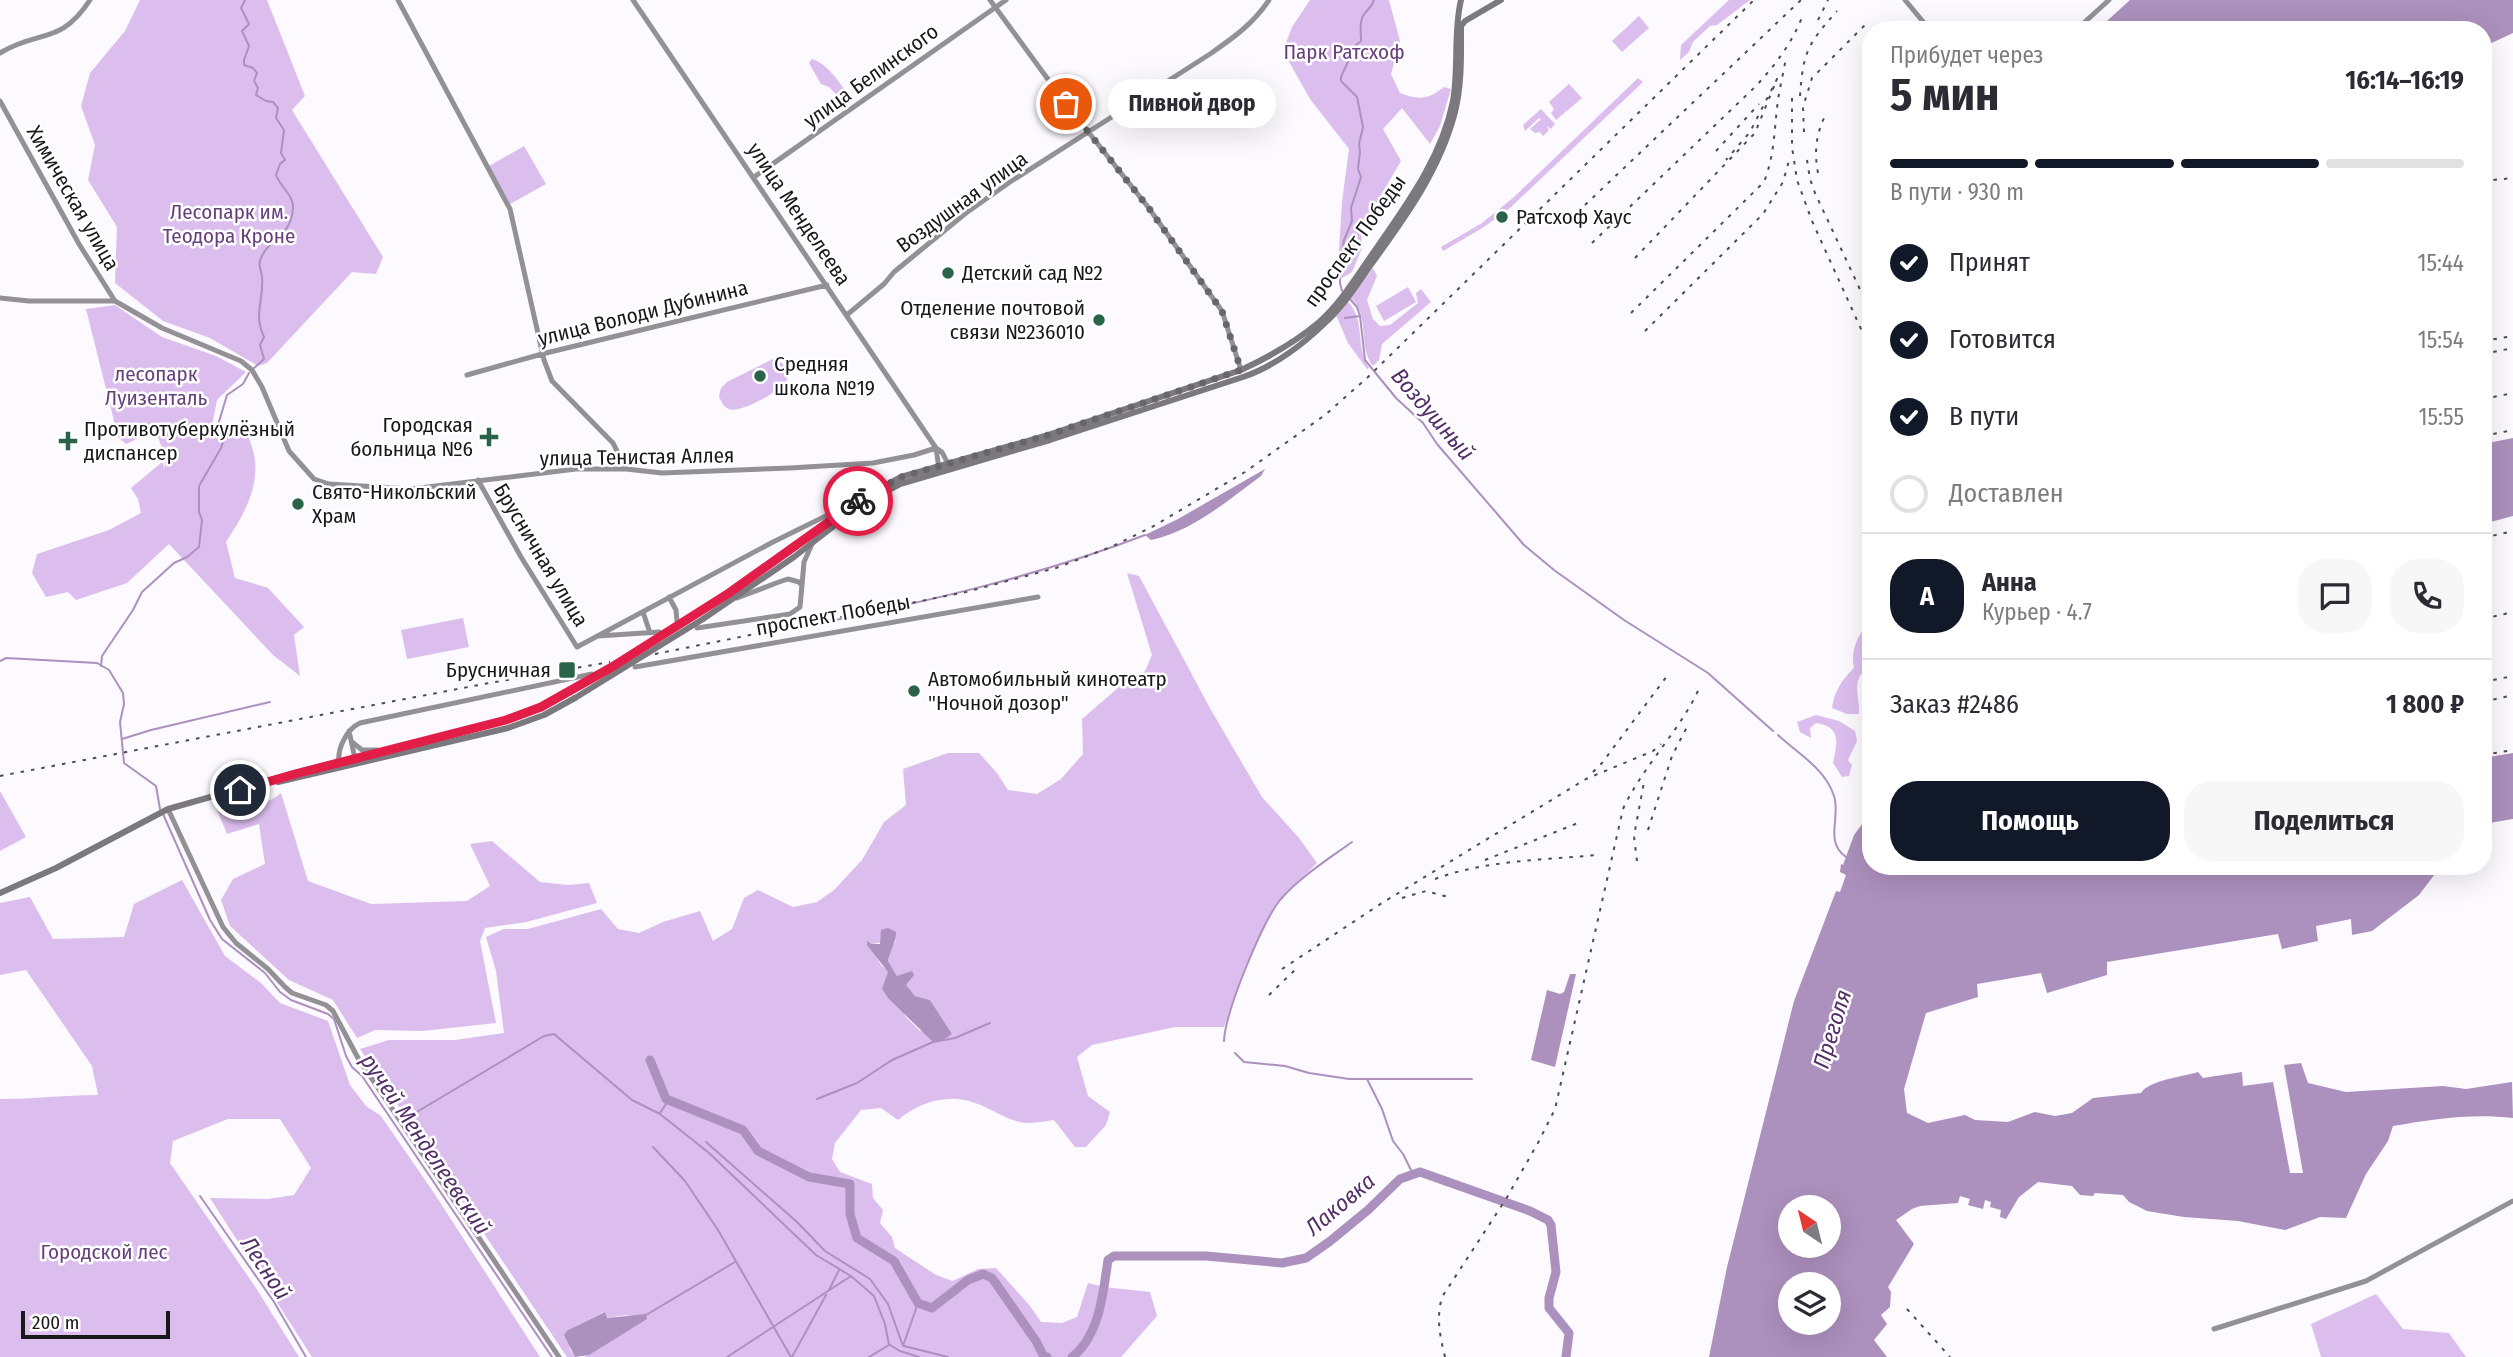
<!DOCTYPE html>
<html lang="ru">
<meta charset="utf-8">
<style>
body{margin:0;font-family:"Fira Sans Condensed",sans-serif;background:#f7f7f7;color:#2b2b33;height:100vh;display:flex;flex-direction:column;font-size:26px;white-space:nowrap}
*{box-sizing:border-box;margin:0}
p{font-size:23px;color:#7c7c81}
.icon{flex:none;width:38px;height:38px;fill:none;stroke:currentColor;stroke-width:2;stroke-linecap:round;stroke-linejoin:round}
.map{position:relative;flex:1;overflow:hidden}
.drawer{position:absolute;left:1862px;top:21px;width:630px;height:854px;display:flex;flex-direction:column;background:#fff;border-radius:28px;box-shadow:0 7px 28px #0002}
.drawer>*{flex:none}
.needle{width:46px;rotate:325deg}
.tools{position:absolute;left:1778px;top:1195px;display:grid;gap:14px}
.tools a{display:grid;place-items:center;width:63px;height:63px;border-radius:50%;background:#fff;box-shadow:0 7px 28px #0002;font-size:35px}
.scale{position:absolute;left:21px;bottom:18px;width:149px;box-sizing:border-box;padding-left:7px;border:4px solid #181719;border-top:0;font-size:19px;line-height:24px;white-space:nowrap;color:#181719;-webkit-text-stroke:5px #fff;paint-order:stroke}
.pin{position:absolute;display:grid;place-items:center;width:60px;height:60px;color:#fff;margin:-30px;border:4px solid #fff;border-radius:50%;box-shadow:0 2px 7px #0007}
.courier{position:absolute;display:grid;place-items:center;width:70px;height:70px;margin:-35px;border:5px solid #e11d48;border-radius:50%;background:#fff;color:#222;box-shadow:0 2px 9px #0007}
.bubble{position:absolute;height:49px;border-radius:24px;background:#fff;box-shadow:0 7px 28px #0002;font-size:23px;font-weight:700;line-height:49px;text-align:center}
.headline em{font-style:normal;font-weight:700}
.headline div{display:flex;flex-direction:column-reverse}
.headline{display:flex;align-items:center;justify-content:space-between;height:119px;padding:0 28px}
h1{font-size:46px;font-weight:700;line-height:52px}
.bar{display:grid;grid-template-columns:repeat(4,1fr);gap:10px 7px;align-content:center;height:84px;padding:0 28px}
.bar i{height:9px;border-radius:5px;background:#e1e1e2}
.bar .active{background:#111827}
.bar p{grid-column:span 4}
.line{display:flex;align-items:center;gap:18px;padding:0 28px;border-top:2px solid #e1e1e2}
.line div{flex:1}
.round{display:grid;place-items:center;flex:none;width:74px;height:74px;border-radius:28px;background:#f7f7f7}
ol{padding:0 28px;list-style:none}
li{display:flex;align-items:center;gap:21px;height:77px}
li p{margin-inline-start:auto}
li .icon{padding:7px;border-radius:50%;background:#111827;color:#fff;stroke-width:4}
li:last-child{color:#7c7c81}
li i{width:38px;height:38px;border:4px solid #e1e1e2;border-radius:50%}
.primary-button{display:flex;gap:14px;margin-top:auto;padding:14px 28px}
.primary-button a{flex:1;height:80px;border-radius:28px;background:#111827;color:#fff;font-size:28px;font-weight:700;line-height:80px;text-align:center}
.primary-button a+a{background:#f7f7f7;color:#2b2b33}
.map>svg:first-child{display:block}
.green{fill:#dcbeee;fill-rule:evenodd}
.water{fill:#ac90bd;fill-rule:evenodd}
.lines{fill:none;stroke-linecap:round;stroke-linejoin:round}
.stream{stroke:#ac90bd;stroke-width:2}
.river{stroke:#ac90bd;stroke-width:9}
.secondary{stroke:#939195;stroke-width:5}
.primary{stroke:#7b797d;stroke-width:6}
.rail{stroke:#4f4d50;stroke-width:2;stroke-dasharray:3.5 7;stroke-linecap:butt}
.primary-bridge{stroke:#7b797d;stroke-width:6}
.done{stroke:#68666a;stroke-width:7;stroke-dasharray:0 12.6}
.route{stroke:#e11d48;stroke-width:9}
.poi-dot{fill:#2b624a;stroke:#fff;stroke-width:2.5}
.labels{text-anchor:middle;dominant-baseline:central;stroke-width:5;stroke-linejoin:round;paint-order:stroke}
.park-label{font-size:21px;fill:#66407b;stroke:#fff}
.street-label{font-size:21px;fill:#181719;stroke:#fff}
.poi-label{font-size:21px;fill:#181719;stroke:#fff;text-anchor:start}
.water-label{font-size:23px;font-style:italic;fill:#532e67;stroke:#fff}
</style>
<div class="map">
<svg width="2513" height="1357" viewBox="0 0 2513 1357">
<rect width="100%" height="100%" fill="#fcf9ff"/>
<!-- green -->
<path class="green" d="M140,0H267L305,96L292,110L383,257L376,274L352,272L267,363L258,366L210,338L163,321L115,283L117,227L88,180L95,145L81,106L90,73L125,31Z
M1310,0H1389L1400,41L1391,74L1400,93C1418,100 1428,100 1444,87L1451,89L1440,126L1430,144L1402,108L1383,129L1401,161L1361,229L1362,248L1352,272L1337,281L1342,202L1349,149L1310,99L1283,51L1292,27Z
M1729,0H1750L1717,25L1710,26L1693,42L1689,52L1680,60L1681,45Z
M1639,16L1649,28L1622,52L1612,41Z
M812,59C828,64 840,83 849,96L842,101L829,87L821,84L809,63Z
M1638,78L1643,82L1510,208L1484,227L1443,251L1441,247L1482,223L1514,197Z
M1569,84L1582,98L1556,120L1551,113L1554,109L1549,102Z
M1541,109L1555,124L1551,129L1547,126L1549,130L1543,136L1540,132L1535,133L1530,129L1540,120L1542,121L1539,118L1525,131L1523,125Z
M524,146L546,184L510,204L489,166Z
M1373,268L1377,276L1367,300L1373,319L1380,326L1390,325L1418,303L1416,293L1421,289L1431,302L1382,344L1379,360L1373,366C1357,346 1371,317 1351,298Z
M1408,287L1416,302L1384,321L1376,306Z
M1347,301C1366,318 1355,347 1369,368L1367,369L1348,343L1336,315Z
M115,305L162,337L216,356L246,372L217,400L211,431L244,423C247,435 254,448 255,461C258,492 242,517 226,542L235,578L268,588L304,627L294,635L300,676L273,655L169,544L127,583L76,600L68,592L46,597L32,573L37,554L109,530L141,513L138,499L131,488L162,462L165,469L164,454L157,434L143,436L126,444L118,437L86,309Z
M773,359L782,363C785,367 789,373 787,379C784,390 739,414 729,409C723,407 721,401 719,396L721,388L727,382Z
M1127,573L1139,576L1211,710L1262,797L1299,838L1317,863C1305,876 1289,888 1279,902C1256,933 1236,991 1224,1027H1175L1092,1045L1077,1057L1088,1096L1110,1112L1106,1125L1086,1147H1075L1054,1120C1045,1121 1035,1123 1026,1123C1007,1121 993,1109 975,1103C948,1093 920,1102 898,1120L881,1108L861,1110L835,1143L832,1159L840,1172L872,1184L873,1198L883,1210L880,1223L892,1237L895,1248L936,1275L953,1281L978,1269L996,1268L1030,1306L1041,1322L1062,1323L1077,1317L1088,1283L1104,1287L1150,1292L1157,1316L1121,1357H584L647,1318L626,1315L606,1318L604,1312L568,1330L570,1349L575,1357H567L360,1049L389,1040H455L504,1033L496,971L486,937L504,929H528L601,909L618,929L639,933L663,922L700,911L713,941L732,929L744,898L758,890L793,907L817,902L834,890L862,860L884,822L906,805L903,769L948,753H979L997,773L1008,790L1037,794L1061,779L1083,754L1082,719L1119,687L1145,671L1152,655ZM896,940L890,950L888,961L897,976L915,996L930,1000L951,1034L920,1031L906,1017L886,983L889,972L881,965L868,942L872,944Z
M463,618L469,647L407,659L401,630Z
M1871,622L1870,679L1861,674C1853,686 1860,700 1859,714H1847L1832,708C1834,692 1842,679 1854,668C1850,653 1858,631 1871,622Z
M1816,715L1839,721L1855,731L1857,741L1848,760L1852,765L1849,776L1842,777L1833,763C1837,743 1842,727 1816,723L1810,728L1811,738L1800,732L1797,722Z
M0,791L26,837L0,851Z
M281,793L308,881L371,904L467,901L490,886L470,844L492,841L540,882L568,885L589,883L597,903L526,922L485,928L480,941L496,1023L422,1031L375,1030L357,1038L333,1000L289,980L230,926L221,900L233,879L265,864L259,824L227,834L217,810C241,809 262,809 281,793Z
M182,880L225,956L261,983L280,1003L328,1021L350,1085L366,1106L381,1116L434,1193L540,1357H312L210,1198L268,1199L294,1195L311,1168L280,1119H228L173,1141L170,1163L256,1288L299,1357H0V1099C33,1099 66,1095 98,1095L92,1066L26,970L0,975V903L30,897L53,939L124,937L134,904Z
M2376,1294L2403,1329L2449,1333L2466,1357H2321L2311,1324Z"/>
<!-- water -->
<path class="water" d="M2130,0H2513V33L2483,47V30H2278L2274,22H2254L2232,30H2097Z
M2513,438V516L2483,524V444Z
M1265,469L1261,476C1227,501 1193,531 1151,540L1145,535L1178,519Z
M2513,753V819L2483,824V758Z
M1871,812V866H2441L2419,895L2372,931L2352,935L2351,919L2316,926L2318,941L2282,949L2278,934L2107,962V975L2047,993L2041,973L1977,984L1978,997L1926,1013L1904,1089L1907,1113L1928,1123L1965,1115L1975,1120L2008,1122L2035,1112L2055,1116L2072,1113L2093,1098L2141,1093C2149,1080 2182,1077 2198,1072L2203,1078L2242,1072L2243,1086L2273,1082L2290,1173H2303L2284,1065L2301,1063L2308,1083L2346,1092L2443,1086L2466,1089L2512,1082L2513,1118C2472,1113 2433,1119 2393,1126L2388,1141L2366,1174L2346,1218L2320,1217L2285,1230L2238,1221L2184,1217L2147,1211L2129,1202L2123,1195L2095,1193L2093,1196L2080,1195L2072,1186L2038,1182L2019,1197L2006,1219L2000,1217L2001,1210L1990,1207L1991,1202L1985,1200L1983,1209L1968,1205L1970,1199L1960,1196L1958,1203L1920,1206L1912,1209L1896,1220L1914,1244L1888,1287L1891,1292L1890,1307L1881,1315L1887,1324L1874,1340L1887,1357H1709L1727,1267L1794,1001L1836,891L1840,892L1846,875L1840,872L1841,864L1843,865L1854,835ZM1790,1208H1829V1246H1790ZM1790,1284H1829V1323H1790Z
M888,928L896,932C896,943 890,950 888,961L897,976L912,971L914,975L906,985L915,996L930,1000L952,1034L943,1040L933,1042L888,998L882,989L888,972L867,945V941L872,944H880L881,930Z
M1570,974H1576L1555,1067L1531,1060L1547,990L1560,994L1564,992Z
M605,1312L607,1318L646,1314L647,1319L589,1355L575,1357L564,1335L568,1330Z"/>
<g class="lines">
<!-- stream -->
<path class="stream" d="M245,0L241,8L249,24L242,31L249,46L244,60V65L253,68L257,73L254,81L258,88L256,95L266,101L273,102L278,108L276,118L284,130L281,153L285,160L280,164L276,175C280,186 294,196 293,208C291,237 271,236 262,256C257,265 261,269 262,277C264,302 253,313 264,337L260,345L264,359L253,369
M1342,291L1340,283V266L1344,240L1352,221L1351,208L1361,177L1358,169L1360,152L1359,144L1363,127L1357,97L1341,81V77L1355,46L1361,41C1361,32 1359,23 1363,16C1367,9 1372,8 1374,0
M1349,298L1357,307L1360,316L1365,360L1396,398L1423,423L1437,444L1524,545L1554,570L1624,620L1708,673L1773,731
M1345,318L1360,316
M811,625C925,602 1036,577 1145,535
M0,661L6,658L97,663L109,670L123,693L124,704L120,722L124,763L156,786L160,809
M101,666L102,656L133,610L142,592L174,563L187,557L199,547L202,520L199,512V486L221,448L223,442L218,425L227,395L243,384L249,373
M1778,735C1798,754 1825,768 1834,796C1841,817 1824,842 1846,857
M122,739L151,730L270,702
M163,814L210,920L222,939L265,973L280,992L291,1000L328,1014L334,1019L346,1056L352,1067L362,1076L552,1357
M1224,1041C1225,1012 1262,923 1280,900C1300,877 1327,860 1352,842
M1235,1053L1244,1062L1285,1066L1309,1073L1349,1079H1472
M1367,1079L1382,1109L1393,1141L1403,1154L1413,1174
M817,1099L857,1083L892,1060L933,1042L955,1038L990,1023
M415,1113L544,1036L554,1034L632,1100L660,1114L709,1153L816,1255L851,1276L874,1296L885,1324L889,1345L869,1357
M660,1113L668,1101
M706,1142L797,1222L825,1251L870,1279L888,1304L903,1346L918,1303
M653,1147L685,1181L718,1230L791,1357
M200,1196L274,1302L306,1357
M829,1290L839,1270
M646,1315L735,1262
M890,1345L900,1351L919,1357
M904,1346L948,1357
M727,1357L851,1276
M792,1357L826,1295"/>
<!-- river -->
<path class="river" d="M650,1060L666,1099L743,1130L758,1151L809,1177L850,1184V1214L857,1238L894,1261L918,1303L932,1308L968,1280L983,1274L992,1278L1036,1341L1044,1357H1047
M1072,1357C1100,1336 1103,1292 1108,1260L1114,1256H1206L1282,1263L1306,1258L1329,1242L1368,1210L1400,1179L1420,1172L1530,1211L1548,1220L1551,1225L1556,1272L1549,1298V1308L1569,1333L1566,1357"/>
<!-- secondary -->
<path class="secondary" d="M398,0L510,209L544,360L552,381L613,443L626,469
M633,0L936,448L942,452L949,466
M990,0L1066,104L1148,207L1222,311L1241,370
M1905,0L1930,30
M2076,30L2109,0
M0,53C39,29 60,46 90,0
M0,101L79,244L115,301
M754,177L1006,0
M0,298L29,301H115L162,328L241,361L252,370L262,387L289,451L314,479L329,484L411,489L576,469H626L662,473L790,468L873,463L914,455L936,448
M848,314L884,284L894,272L966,213L1010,182L1210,54C1233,38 1253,24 1269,0
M467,375L542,354L827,285
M936,448L939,469
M478,480L521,557L577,647L771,543L846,506
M669,597L676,610L677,621
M737,598L779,582L788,579L799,582L802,586
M643,612L650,633
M697,628L790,614L800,607L804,562L812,544
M598,636L659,632
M635,667L1038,597
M349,731L355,759
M352,742L362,750H377
M339,763C337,748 347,729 360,723L592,674
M168,809L223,927L236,943L268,969L285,987L292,993L326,1005L333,1011L358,1058L559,1357
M2214,1329L2366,1281L2513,1201"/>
<!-- primary -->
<path class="primary" d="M696,614L790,551L855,502L901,477L1045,436L1241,370C1269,357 1294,343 1318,323C1339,305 1355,279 1371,256C1404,208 1441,160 1453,101C1459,68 1453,33 1461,0
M703,619L794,557L861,505L900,484L1050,440L1243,377C1273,367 1304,344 1327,321C1344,305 1357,285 1370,266C1405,218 1440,170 1455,112C1462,84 1461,55 1461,26L1465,21L1501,0
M278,782L508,728L544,715L575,698
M0,893L56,868L168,809L295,773L506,720L541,707L566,694"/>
<!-- rail -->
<path class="rail" d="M1818,20L1828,0
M1800,96C1803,51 1808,44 1837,11
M1792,98V147L1797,180L1812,221L1871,351
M1804,132L1803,107L1812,78L1868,22
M1716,151L1759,104
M1807,160L1810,179L1815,193L1871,313
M1818,173C1814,152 1816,133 1826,114
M2483,181L2513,178
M1585,205L1801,0
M1592,243L1756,86C1776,64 1792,43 1803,15
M1635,258L1755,133L1777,79L1750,132L1726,160
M1631,313L1764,182C1775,154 1774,129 1778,100C1780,86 1784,71 1786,57
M1645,331L1763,214L1783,182L1790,157
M2483,341L2513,336
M2483,354L2513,348
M2483,399L2513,393
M2483,436L2513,430
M2483,538L2513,531
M2483,619L2513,612
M655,654L966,592L1056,568L1111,547L1152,527L1245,472L1325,415L1368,377L1754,0
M2483,682L2513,676
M2483,702L2513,695
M2483,755L2513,750
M1593,772L1602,763L1667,676
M0,776L484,684L610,662
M1648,830L1672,756L1687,727
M1485,860L1578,823
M1637,861L1634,836L1644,782
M1435,879C1486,860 1543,860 1597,855
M1402,898L1426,891L1452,898
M1282,969L1382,903L1586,779L1653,751L1661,744
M1269,995L1299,966
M1907,1309L1950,1357
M1445,1357C1440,1336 1436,1319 1442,1297L1506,1199L1539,1141L1555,1109L1623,809C1643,766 1678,733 1698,691"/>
<!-- primary-bridge -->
<path class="primary-bridge" d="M566,694L696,614
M575,698L703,619"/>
</g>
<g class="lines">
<!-- done -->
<path class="done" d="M858,501L901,477L1045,436L1241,370L1222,311L1148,207L1066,104"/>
<!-- route -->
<path class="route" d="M240,790L295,774L506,720L541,707L612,667L729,593L858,501"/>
</g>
<!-- markers -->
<g class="poi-dot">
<circle cx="1502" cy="217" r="7"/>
<circle cx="948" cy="273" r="7"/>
<circle cx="1099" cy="320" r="7"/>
<circle cx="760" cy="376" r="7"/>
<path d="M485.5 426.5h7v7h7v7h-7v7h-7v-7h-7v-7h7z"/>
<path d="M64.5 430.5h7v7h7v7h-7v7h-7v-7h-7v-7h7z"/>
<circle cx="298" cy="504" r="7"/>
<rect x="558" y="661" width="18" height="18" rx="3.5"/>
<circle cx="914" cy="691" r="7"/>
</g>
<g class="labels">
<!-- park labels -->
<g class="park-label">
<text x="1344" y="52">Парк Ратсхоф</text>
<text x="229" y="212">Лесопарк им.<tspan x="229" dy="24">Теодора Кроне</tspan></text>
<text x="156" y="374">лесопарк<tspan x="156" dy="24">Луизенталь</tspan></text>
<text x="104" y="1252">Городской лес</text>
</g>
<!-- street labels -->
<g class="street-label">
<text transform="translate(871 76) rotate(-36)">улица Белинского</text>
<text transform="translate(73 198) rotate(60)">Химическая улица</text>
<text transform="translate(962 202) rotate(-36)">Воздушная улица</text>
<text transform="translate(799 214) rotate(56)">улица Менделеева</text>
<text transform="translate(1355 241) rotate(-54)">проспект Победы</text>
<text transform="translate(643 313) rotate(-14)">улица Володи Дубинина</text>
<text transform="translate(637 457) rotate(-1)">улица Тенистая Аллея</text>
<text transform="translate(541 555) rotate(59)">Брусничная улица</text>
<text transform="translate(833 615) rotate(-10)">проспект Победы</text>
</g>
<!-- poi labels -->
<g class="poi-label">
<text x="1516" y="217">Ратсхоф Хаус</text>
<text x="962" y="273">Детский сад №2</text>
<text x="1085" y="308" text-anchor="end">Отделение почтовой<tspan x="1085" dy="24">связи №236010</tspan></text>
<text x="774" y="364">Средняя<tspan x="774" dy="24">школа №19</tspan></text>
<text x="473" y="425" text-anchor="end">Городская<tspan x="473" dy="24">больница №6</tspan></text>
<text x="84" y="429">Противотуберкулёзный<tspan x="84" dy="24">диспансер</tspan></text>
<text x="312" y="492">Свято-Никольский<tspan x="312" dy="24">Храм</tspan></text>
<text x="551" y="670" text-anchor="end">Брусничная</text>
<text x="928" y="679">Автомобильный кинотеатр<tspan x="928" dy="24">"Ночной дозор"</tspan></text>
</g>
<!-- water labels -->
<g class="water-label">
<text transform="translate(1433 414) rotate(49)">Воздушный</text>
<text transform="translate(1832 1029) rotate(-73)">Преголя</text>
<text transform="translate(426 1144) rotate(56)">ручей Менделеевский</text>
<text transform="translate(1340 1204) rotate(-40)">Лаковка</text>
<text transform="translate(266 1268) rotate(56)">Лесной</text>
</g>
</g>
</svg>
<div class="tools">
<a><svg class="needle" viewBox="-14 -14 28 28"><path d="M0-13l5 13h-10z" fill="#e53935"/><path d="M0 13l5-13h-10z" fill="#7c7c81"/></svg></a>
<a><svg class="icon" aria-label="layers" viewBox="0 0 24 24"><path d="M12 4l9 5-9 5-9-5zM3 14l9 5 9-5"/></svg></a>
</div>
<div class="scale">200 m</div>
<div class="pin" style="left:1066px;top:104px;background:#ea580c"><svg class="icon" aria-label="bag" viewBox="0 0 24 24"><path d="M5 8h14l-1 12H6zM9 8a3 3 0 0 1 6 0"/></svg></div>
<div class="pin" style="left:240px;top:790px;background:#1f2937"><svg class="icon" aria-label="home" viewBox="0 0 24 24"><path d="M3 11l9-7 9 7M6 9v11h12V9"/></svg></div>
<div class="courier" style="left:858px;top:501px"><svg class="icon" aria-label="bike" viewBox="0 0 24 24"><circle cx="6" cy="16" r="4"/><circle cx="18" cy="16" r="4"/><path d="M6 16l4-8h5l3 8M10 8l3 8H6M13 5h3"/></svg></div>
<div class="bubble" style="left:1108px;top:79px;width:168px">Пивной двор</div>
<section class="drawer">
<div class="headline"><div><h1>5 мин</h1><p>Прибудет через</p></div><em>16:14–16:19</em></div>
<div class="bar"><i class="active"></i><i class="active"></i><i class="active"></i><i></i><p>В пути · 930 m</p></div>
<ol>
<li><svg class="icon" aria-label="check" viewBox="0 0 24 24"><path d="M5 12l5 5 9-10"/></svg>Принят<p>15:44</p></li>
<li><svg class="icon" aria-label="check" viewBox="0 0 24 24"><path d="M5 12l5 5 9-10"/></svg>Готовится<p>15:54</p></li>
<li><svg class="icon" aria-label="check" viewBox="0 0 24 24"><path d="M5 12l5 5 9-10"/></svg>В пути<p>15:55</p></li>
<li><i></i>Доставлен</li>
</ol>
<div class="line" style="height:126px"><b class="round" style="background:#111827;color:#fff">А</b><div><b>Анна</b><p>Курьер · 4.7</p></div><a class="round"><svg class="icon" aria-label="chat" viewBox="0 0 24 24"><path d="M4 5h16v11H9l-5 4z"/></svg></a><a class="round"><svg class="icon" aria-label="phone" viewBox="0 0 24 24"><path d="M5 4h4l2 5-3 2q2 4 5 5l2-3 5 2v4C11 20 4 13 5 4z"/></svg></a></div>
<div class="line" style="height:91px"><div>Заказ #2486</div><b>1 800 ₽</b></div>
<div class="primary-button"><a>Помощь</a><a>Поделиться</a></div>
</section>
</div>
